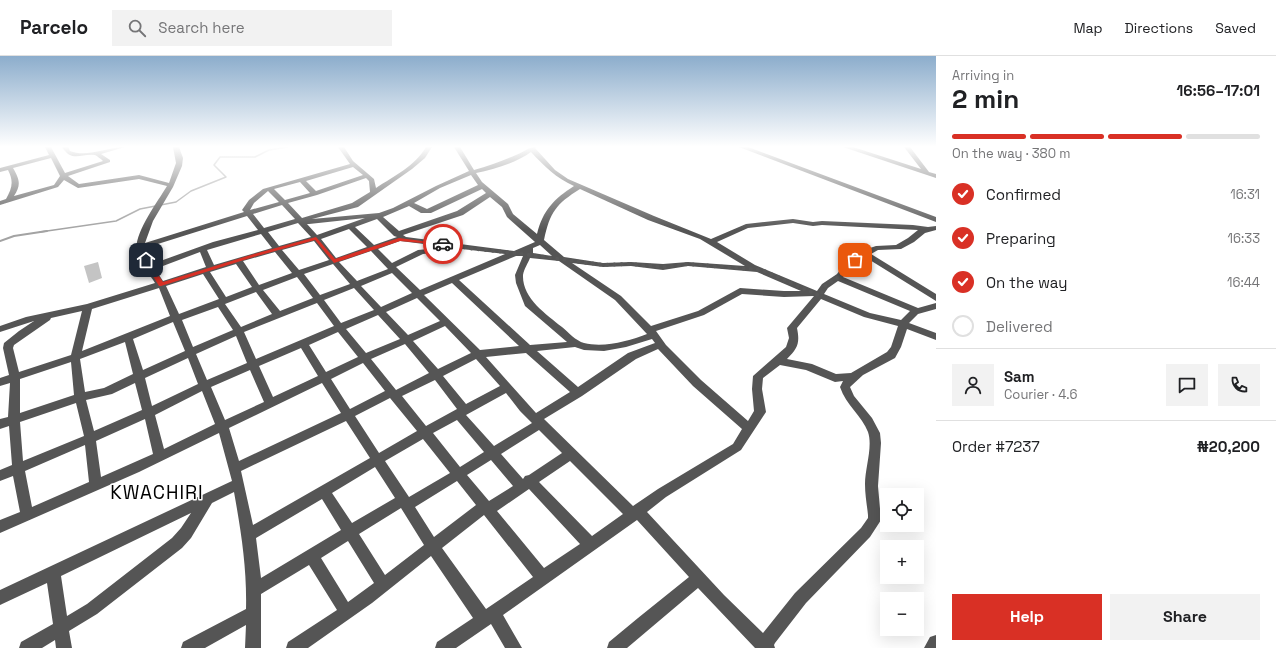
<!DOCTYPE html>
<meta charset="utf-8">
<style>
body{margin:0;font-family:"Space Grotesk",sans-serif;background:#f2f2f2;color:#202124;height:100vh;display:flex;flex-direction:column;font-size:15px;white-space:nowrap}
*{box-sizing:border-box;margin:0}
p{font-size:13px;color:#757577}
.icon{flex:none;width:22px;height:22px;fill:none;stroke:currentColor;stroke-width:2;stroke-linecap:round;stroke-linejoin:round}
.map{position:relative;flex:1;overflow:hidden}
.drawer{display:flex;flex-direction:column;background:#fff;width:340px}
.drawer>*{flex:none}
.fabs{position:absolute;left:880px;top:432px;display:grid;gap:8px}
.fabs a{display:grid;place-items:center;width:44px;height:44px;border-radius:0px;background:#fff;box-shadow:0 4px 16px #0002;font-size:20px}
.pin{position:absolute;display:grid;place-items:center;width:34px;height:34px;color:#fff;margin:-17px;border-radius:8px;box-shadow:0 2px 6px #0006}
.courier{position:absolute;display:grid;place-items:center;width:40px;height:40px;margin:-20px;border:3px solid #d93025;border-radius:50%;background:#fff;color:#222;box-shadow:0 1px 5px #0007}
.headline em{font-style:normal;font-weight:800}
.headline div{display:flex;flex-direction:column-reverse}
.headline{display:flex;align-items:center;justify-content:space-between;height:68px;padding:0 16px}
h1{font-size:26px;font-weight:800;line-height:30px}
.bar{display:grid;grid-template-columns:repeat(4,1fr);gap:6px 4px;align-content:center;height:48px;padding:0 16px}
.bar i{height:5px;border-radius:3px;background:#e0e0e0}
.bar .current{background:#d93025}
.bar p{grid-column:span 4}
.line{display:flex;align-items:center;gap:10px;padding:0 16px;border-top:1px solid #e0e0e0}
.line div{flex:1}
.round{display:grid;place-items:center;flex:none;width:42px;height:42px;border-radius:0px;background:#f2f2f2}
ol{padding:0 16px;list-style:none}
li{display:flex;align-items:center;gap:12px;height:44px}
li p{margin-inline-start:auto}
li .icon{padding:4px;border-radius:50%;background:#d93025;color:#fff;stroke-width:4}
li:last-child{color:#757577}
li i{width:22px;height:22px;border:2px solid #e0e0e0;border-radius:50%}
.cta{display:flex;gap:8px;margin-top:auto;padding:8px 16px}
.cta a{flex:1;height:46px;border-radius:0px;background:#d93025;color:#fff;font-size:16px;font-weight:800;line-height:46px;text-align:center}
.cta a+a{background:#f2f2f2;color:#202124}
header{display:flex;align-items:center;gap:24px;box-sizing:border-box;height:56px;padding:0 20px;background:#fff;border-bottom:1px solid #e0e0e0}
header strong{font-size:19px}
nav{display:flex;gap:22px;margin-inline-start:auto;font-size:14px}
.search{width:280px;height:36px;background:#f2f2f2;display:flex;align-items:center;gap:10px;box-sizing:border-box;padding:0 14px;border-radius:0px;color:#757577;font-size:15px}
main{display:flex;flex:1;min-height:0}
.map>svg:first-child{display:block}
.lines{fill:none;stroke-linecap:round;stroke-linejoin:round}
.stream-far1{stroke:#a3a3a3;stroke-width:1.5}
.stream{stroke:#a3a3a3;stroke-width:2}
.building{fill:#c4c4c4}
.minor{fill:#555;fill-rule:evenodd}
.route{fill:#d93025}
.done{stroke:#595959;stroke-width:4;stroke-dasharray:0 7.2}
.labels{text-anchor:middle;dominant-baseline:central;stroke-width:3;stroke-linejoin:round;paint-order:stroke}
.near-quarter-label{font-size:19px;letter-spacing:1px;fill:#000;stroke:#fff}
</style>
<header>
<strong>Parcelo</strong>
<div class="search"><svg class="icon" aria-label="search" viewBox="0 0 24 24"><circle cx="10" cy="10" r="6"/><path d="M15 15l6 6"/></svg>Search here</div>
<nav><a>Map</a><a>Directions</a><a>Saved</a></nav>
</header>
<main>
<div class="map">
<svg width="936" height="592" viewBox="0 0 936 592">
<rect width="100%" height="100%" fill="#fff"/>
<g class="lines">
<!-- stream-far1 -->
<path class="stream-far1" d="M40,176L116,165L140,153L176,146L191,135L226,121L214,109L220,101H255L269,94L287,91"/>
<!-- stream -->
<path class="stream" d="M0,185L14,180L47,175"/>
</g>
<!-- building -->
<path class="building" d="M98,206L102,222L89,227L84,210Z"/>
<g class="lines">
<!-- minor -->
<path class="minor" d="M45,91H51L65,117L103,105C101,103 97,100 95,99C81,97 72,107 62,91H68L70,95C87,102 107,91 125,91L101,98L110,104V106L68,120L79,128L139,119L169,127L176,107L173,91H179L183,102L182,110L173,131L153,165L145,187L244,156L242,154L249,144L263,133L350,108L338,91H344L353,105L374,123L376,132C394,120 415,110 426,91H432L425,102L412,113L358,151L312,163L379,157L393,152L436,130L469,115L454,91H460L474,114C489,110 502,105 516,99C524,96 528,91 536,91L535,92L555,114L568,123L654,160L711,183L746,168L793,163L813,166L822,165L913,169L928,171L936,170V174L925,177L914,186L901,193L878,194L871,198L936,238V245L865,201L849,214L843,221L918,252L936,247V253L918,258L909,267L936,277V284L907,273L901,291L895,302L863,319L850,331L854,340L872,362L880,377L881,387L878,430L881,464L870,481L806,547L775,587L774,589L775,592H755L698,532L627,592H607L609,586L638,562L689,521L637,464L503,559L522,592H505L491,568L456,592H435L437,586L473,562L431,500L372,547L308,592H286L288,586L337,554L309,509L261,538V592H245L246,569L205,592H181L183,586L246,553C247,512 241,475 234,436L212,447L191,482L182,492L97,558L69,575L72,592H56L55,584L42,592H19L21,586L53,568L47,527L0,549V534L232,425L219,377L139,416L0,477V464L20,456L13,420L0,425V414L12,409L9,370L0,373V363L8,361L10,327L0,330V322L9,319L3,292L4,287L19,275L34,265L0,276V270L26,261L87,248L155,227C151,220 139,206 137,198C132,179 157,147 167,130L139,123L78,132L64,124L58,131L0,149V145L6,143C12,132 14,126 8,114L0,116V112L49,99ZM531,96C544,110 556,122 574,130C554,143 543,154 537,178L513,158L508,148L482,126L476,117C494,113 516,107 531,96ZM51,102L60,120L54,129L14,140C21,129 20,124 13,112ZM353,111L363,119L316,135L306,125ZM471,119L478,129L427,153L414,147L440,132ZM366,122L369,125L370,136L352,147L302,162L288,147L317,139ZM300,126L310,137L285,144L274,133ZM482,133L486,137L457,155L399,175L383,161L409,150L421,157H431ZM580,133L648,164L700,183L745,210L688,206L663,208L631,206L603,207L564,201L544,184C550,156 556,148 580,133ZM268,135L279,146L250,154L254,147ZM490,141L502,151L507,161L535,186L514,195L406,181L403,179L463,159ZM282,149L295,163L264,172L253,158ZM247,160L258,174L213,186L152,208L145,198V192ZM365,162L317,179L307,168H309ZM377,163L394,180L397,181L374,189L355,171ZM298,167L311,181L279,190L268,176ZM793,167L813,170L822,169L918,174L908,182L896,189L876,190L861,195L843,210L837,218L822,228L817,235L755,209L717,186L748,172ZM349,173L367,191L336,202L321,183ZM261,178L272,192L214,209L207,194ZM314,185L329,204L299,214L282,194ZM400,185L448,191L418,194L392,207L378,193ZM540,189L552,200L533,197V192ZM453,192L505,198L420,234L396,211L423,198L450,195H453ZM371,195L388,213L357,225L339,206ZM200,196L206,211L163,225L155,213ZM275,196L292,217L259,229L243,205ZM516,200H523L515,219L516,227L525,250L567,286L530,289L459,224ZM530,202L559,205L615,244L647,278C629,285 604,292 584,287C576,285 568,276 562,271C546,258 522,242 523,219C524,213 528,207 530,202ZM572,207L603,211L631,210L663,214L688,210L757,216L801,235H784L740,232L698,255L651,270L621,240ZM236,208L252,231L226,241L210,216ZM333,208L350,228L320,239L304,218ZM392,217L412,237L381,251L361,230ZM203,218L219,243L179,258L166,230ZM297,221L313,242L280,255L263,234ZM838,225L910,255L901,264L870,257L824,238L828,232ZM452,227L519,290L480,294L424,239ZM159,232L170,260L82,295L92,253ZM354,232L374,254L341,267L324,244ZM256,236L272,258L241,271L225,248ZM742,238L784,241L814,240L787,272L789,282L786,291L753,320L752,333L754,355L748,365L701,324L666,289L656,275L704,259ZM417,242L440,265L408,279L386,256ZM821,243L864,261L898,270L891,291L887,296L851,317L836,318L812,308L787,303C798,292 800,287 797,272ZM317,247L334,270L256,303L244,276ZM218,251L233,274L193,291L182,264ZM82,255L71,299L19,316L13,292L14,289L50,264L51,262ZM378,259L400,283L366,297L346,273ZM173,266L185,295L143,314L133,283ZM445,270L471,297L438,313L413,285ZM338,276L358,301L326,316L309,289ZM236,280L247,307L207,324L196,298ZM652,283L655,287L628,297L578,331L537,295L575,291L584,294L604,295L626,291ZM125,286L133,318L104,332L85,336L80,303ZM405,288L429,317L396,334L371,303ZM301,292L318,320L273,341L259,310ZM658,293L693,330L742,373L733,388L658,433L633,450L544,363L582,340L636,303ZM526,297L570,336L536,357L486,301ZM188,302L198,328L152,350L145,322ZM476,303L500,330L466,348L443,320ZM71,306L74,339L20,357V323ZM363,307L385,335L350,353L331,323ZM780,309L806,314L835,326L843,325L840,331C846,349 862,360 868,376C873,391 865,412 865,428C865,439 867,449 868,459V462L861,472L795,537L763,577L724,539L647,456L666,441L741,394L766,356L762,333L763,322ZM250,314L264,346L225,364L211,331ZM435,324L457,353L426,370L402,340ZM135,327L142,354L94,375L86,344L112,338ZM322,327L341,357L239,405L229,372ZM202,335L215,368L164,393L155,359ZM506,337L520,355L532,367L494,390L466,359ZM390,342L417,375L379,397L355,360ZM76,347L84,380L23,405L20,366ZM145,363L153,398L101,421L96,385ZM457,364L484,396L460,411L433,377ZM346,365L370,402L253,469L241,415ZM539,374L562,397L529,419L525,420L523,423L501,398ZM423,383L450,417L409,441L385,405ZM85,389L89,426L32,451L25,415ZM491,404L513,430L489,445L467,419ZM570,405L623,458L592,480L539,426ZM375,411L395,442L352,467L332,437ZM457,425L476,449L434,481L415,451ZM529,433L580,488L544,512L497,455ZM322,443L341,474L261,522L256,482ZM401,452L424,489L385,519L359,478ZM191,457L181,472L172,482L87,548L67,560L61,520ZM484,459L533,521L486,553L442,492ZM348,485L374,527L348,546L321,502Z
M739,91H748L936,161V166Z
M843,91H853L921,113L904,91H910L929,116L936,118V122Z
M936,579V592H924L930,581Z"/>
</g>
<!-- sky -->
<linearGradient id="sky" x2="0" y2="1"><stop stop-color="#8cadcc"/><stop offset="0.52" stop-color="#fff"/><stop offset="1" stop-color="#fff" stop-opacity="0"/></linearGradient>
<rect width="936" height="174" fill="url(#sky)"/>
<!-- route -->
<path class="route" d="M316,181L335,203L399,182L445,188L443,189L400,185L334,207L315,184L257,200L161,230H159L143,204L147,203L163,226L254,198Z"/>
<g class="lines">
<!-- done -->
<path class="done" d="M443,188L475,193L515,197L603,209L631,208L663,211L688,208L762,214L820,240L825,230L840,220L855,204"/>
</g>
<g class="labels">
<!-- near-quarter labels -->
<g class="near-quarter-label">
<text x="157" y="436">KWACHIRI</text>
</g>
</g>
</svg>
<div class="fabs">
<a><svg class="icon" aria-label="locate" viewBox="0 0 24 24"><circle cx="12" cy="12" r="6"/><path d="M12 2v4M12 18v4M2 12h4M18 12h4"/></svg></a>
<a>+</a>
<a>−</a>
</div>
<div class="pin" style="left:855px;top:204px;background:#ea580c"><svg class="icon" aria-label="bag" viewBox="0 0 24 24"><path d="M5 8h14l-1 12H6zM9 8a3 3 0 0 1 6 0"/></svg></div>
<div class="pin" style="left:146px;top:204px;background:#1f2937"><svg class="icon" aria-label="home" viewBox="0 0 24 24"><path d="M3 11l9-7 9 7M6 9v11h12V9"/></svg></div>
<div class="courier" style="left:443px;top:188px"><svg class="icon" aria-label="car" viewBox="0 0 24 24"><path d="M5 17H2v-5l4-1 3-4h7l3 4 3 1v5h-3M9 17h6M6 11h13"/><circle cx="7" cy="17" r="2"/><circle cx="17" cy="17" r="2"/></svg></div>
</div>
<section class="drawer">
<div class="headline"><div><h1>2 min</h1><p>Arriving in</p></div><em>16:56–17:01</em></div>
<div class="bar"><i class="current"></i><i class="current"></i><i class="current"></i><i></i><p>On the way · 380 m</p></div>
<ol>
<li><svg class="icon" aria-label="check" viewBox="0 0 24 24"><path d="M5 12l5 5 9-10"/></svg>Confirmed<p>16:31</p></li>
<li><svg class="icon" aria-label="check" viewBox="0 0 24 24"><path d="M5 12l5 5 9-10"/></svg>Preparing<p>16:33</p></li>
<li><svg class="icon" aria-label="check" viewBox="0 0 24 24"><path d="M5 12l5 5 9-10"/></svg>On the way<p>16:44</p></li>
<li><i></i>Delivered</li>
</ol>
<div class="line" style="height:72px"><a class="round"><svg class="icon" aria-label="person" viewBox="0 0 24 24"><circle cx="12" cy="8" r="4"/><path d="M4 21q1-7 8-7t8 7"/></svg></a><div><b>Sam</b><p>Courier · 4.6</p></div><a class="round"><svg class="icon" aria-label="chat" viewBox="0 0 24 24"><path d="M4 5h16v11H9l-5 4z"/></svg></a><a class="round"><svg class="icon" aria-label="phone" viewBox="0 0 24 24"><path d="M5 4h4l2 5-3 2q2 4 5 5l2-3 5 2v4C11 20 4 13 5 4z"/></svg></a></div>
<div class="line" style="height:52px"><div>Order #7237</div><b>₦20,200</b></div>
<div class="cta"><a>Help</a><a>Share</a></div>
</section>
</main>
